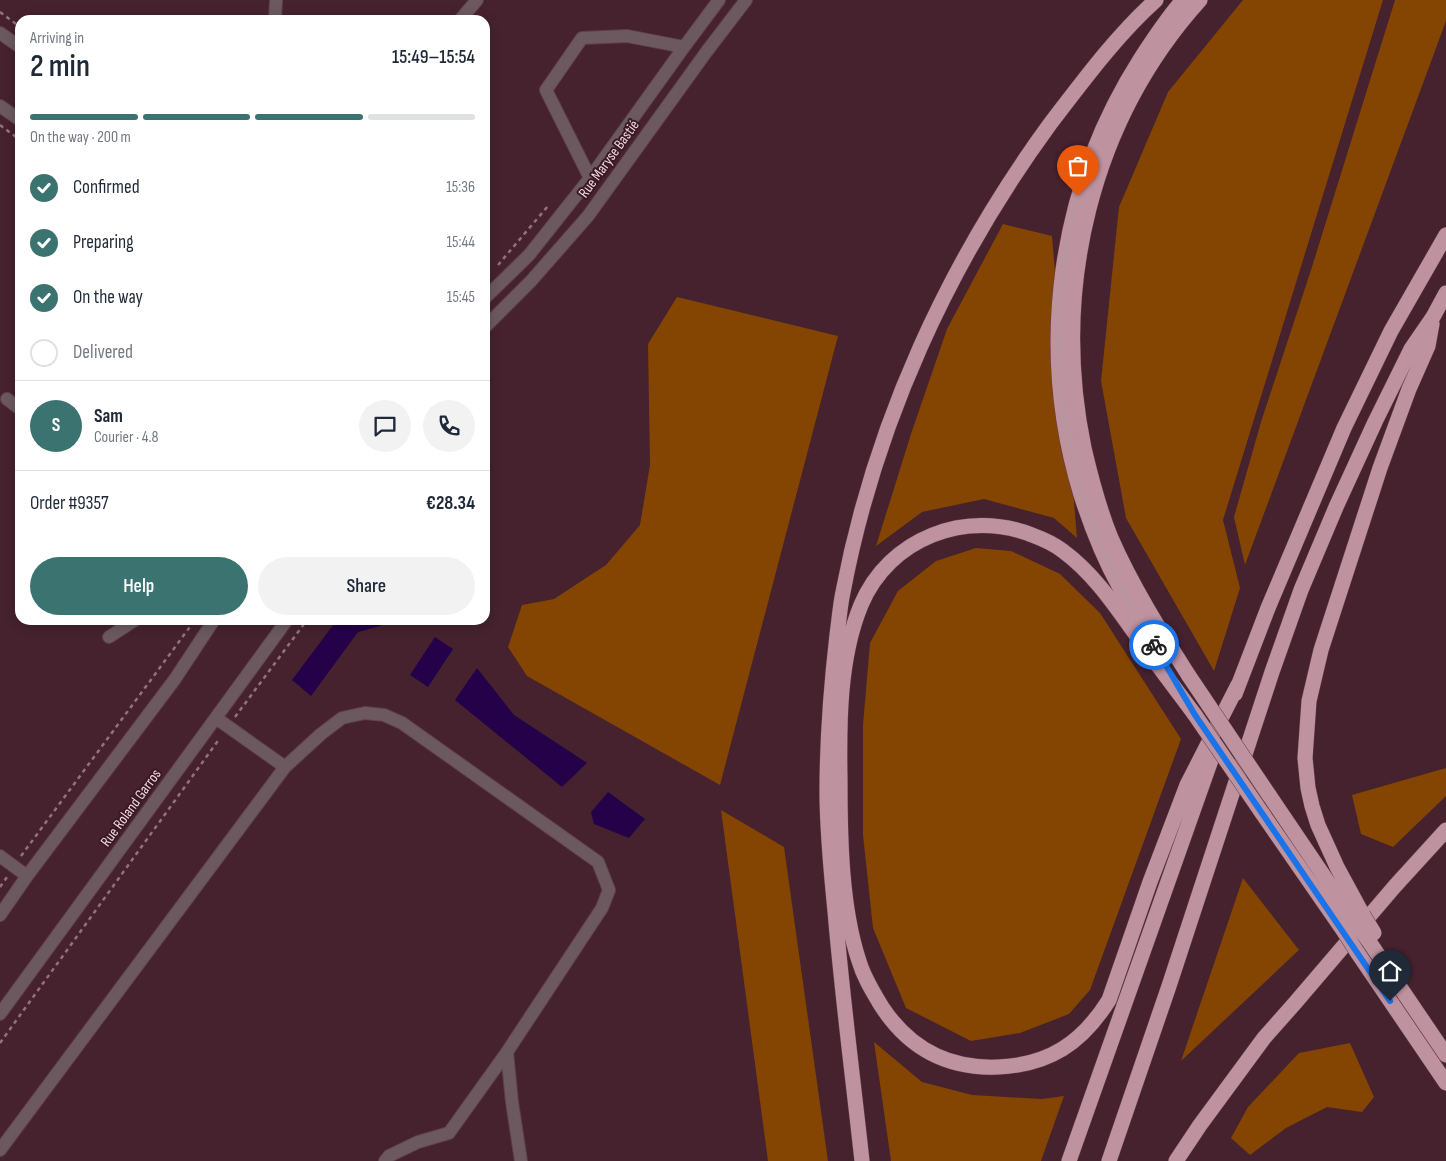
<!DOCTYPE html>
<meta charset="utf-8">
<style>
body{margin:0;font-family:"Sofia Sans Condensed",sans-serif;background:#f2f2f3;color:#1f2937;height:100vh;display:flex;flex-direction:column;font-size:19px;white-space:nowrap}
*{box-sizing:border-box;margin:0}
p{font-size:16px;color:#747a83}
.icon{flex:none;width:28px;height:28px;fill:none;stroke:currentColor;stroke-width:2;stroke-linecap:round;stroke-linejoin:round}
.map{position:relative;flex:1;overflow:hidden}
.sheet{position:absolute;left:15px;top:15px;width:475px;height:610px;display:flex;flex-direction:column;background:#fff;border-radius:15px;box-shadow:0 2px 12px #0003}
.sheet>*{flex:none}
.pin{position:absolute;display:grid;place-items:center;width:42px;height:42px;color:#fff;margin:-51px -21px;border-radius:50% 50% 50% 0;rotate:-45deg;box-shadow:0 0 5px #0007}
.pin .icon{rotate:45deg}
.courier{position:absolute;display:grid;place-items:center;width:50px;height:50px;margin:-25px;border:4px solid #1a73e8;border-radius:50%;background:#fff;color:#222;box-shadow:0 1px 6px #0007}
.head em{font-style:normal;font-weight:600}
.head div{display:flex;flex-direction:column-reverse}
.head{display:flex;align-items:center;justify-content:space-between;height:85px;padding:0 15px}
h1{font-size:32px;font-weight:600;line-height:38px}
.bar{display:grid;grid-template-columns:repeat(4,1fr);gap:8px 5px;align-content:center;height:60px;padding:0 15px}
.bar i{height:6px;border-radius:4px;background:#e0e1e3}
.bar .current{background:#3b7371}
.bar p{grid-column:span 4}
.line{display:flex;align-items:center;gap:12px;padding:0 15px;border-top:1px solid #e0e1e3}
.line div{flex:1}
.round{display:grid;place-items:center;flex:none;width:52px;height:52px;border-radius:26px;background:#f2f2f3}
ol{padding:0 15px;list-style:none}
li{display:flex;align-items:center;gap:15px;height:55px}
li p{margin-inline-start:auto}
li .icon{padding:5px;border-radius:50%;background:#3b7371;color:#fff;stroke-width:4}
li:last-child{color:#747a83}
li i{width:28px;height:28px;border:2px solid #e0e1e3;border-radius:50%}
.cta{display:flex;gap:10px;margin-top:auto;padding:10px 15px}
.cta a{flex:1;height:58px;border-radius:30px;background:#3b7371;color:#fff;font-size:20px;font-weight:600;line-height:58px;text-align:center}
.cta a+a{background:#f2f2f3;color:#1f2937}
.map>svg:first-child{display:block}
.green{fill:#834501}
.water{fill:#240148}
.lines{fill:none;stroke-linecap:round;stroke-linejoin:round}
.minor-casing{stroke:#603f4a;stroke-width:14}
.highway-casing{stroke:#603f4a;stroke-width:16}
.path{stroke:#91737d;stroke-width:2.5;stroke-dasharray:4 4;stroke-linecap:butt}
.minor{stroke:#6c595f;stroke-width:12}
.highway{stroke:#bf92a0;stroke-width:15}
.highway-bridge-casing{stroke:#603f4a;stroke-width:16;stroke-linecap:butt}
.highway-bridge{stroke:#bf92a0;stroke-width:15}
.done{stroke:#b498a0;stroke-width:5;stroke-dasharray:0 9}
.route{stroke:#1a73e8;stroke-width:6}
.labels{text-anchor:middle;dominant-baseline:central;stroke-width:4;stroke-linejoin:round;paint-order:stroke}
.street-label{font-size:15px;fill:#efd7de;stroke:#3a1825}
</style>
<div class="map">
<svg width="1446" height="1161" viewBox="0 0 1446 1161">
<rect width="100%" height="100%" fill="#45222e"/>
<!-- green -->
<path class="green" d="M1243,0H1383L1223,520L1240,588L1214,671L1126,518L1101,381L1119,207L1168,92Z
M1395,0H1446V21L1245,565L1234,517L1261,422L1311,270Z
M1003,224L1052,236L1077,538L1054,518L984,499L922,512L876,546L911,434L947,329Z
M677,297L838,336L720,785L527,676L508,647L522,605L554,599L606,565L640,525L650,465L648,344Z
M976,548L1011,551L1060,574L1100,613L1181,739L1090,990L1069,1014L1020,1033L971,1041L906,1008L873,928L863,835V725L870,643L898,591L936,561Z
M1446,768V796L1393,847L1361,834L1352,795Z
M721,810L784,847L828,1161H768Z
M1243,878L1299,950L1181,1061Z
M874,1042L922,1082L972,1095L1042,1099L1064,1096L1041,1161H891Z
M1350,1043L1374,1097L1362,1112L1327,1107L1286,1128L1250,1155L1231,1138L1248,1107L1299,1053Z"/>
<!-- water -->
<path class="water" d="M337,620H401L358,632L311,696L292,680Z
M435,637L453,649L428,687L410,675Z
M477,668L514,715L587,763L562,787L455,700Z
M608,792L645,819L629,838L594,824L591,812Z"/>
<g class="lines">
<defs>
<path id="minor" d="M275,20L276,0
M460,20L477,0
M0,33L20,47
M0,106L20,120
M590,178L546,90L582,38L627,36L684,47
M485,298L529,255L590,178L684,47L719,0
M485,327L531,281L588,216L707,51L746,0
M7,399L20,409
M109,637L135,620
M216,718L285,767L321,734L342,718L365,713L384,715L402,723L598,862L609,890L602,908L507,1052L512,1102L521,1161
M0,856L27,876
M0,915L27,876L175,679L214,620
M0,1014L287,620
M0,1150L285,767
M385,1161L389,1156L418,1142L449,1133L507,1052"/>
<path id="highway" d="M1158,651C1145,629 1131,608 1119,586C1103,557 1091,526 1081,495C1036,348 1058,188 1141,58C1154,38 1167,18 1183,0
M1189,676C1161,632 1132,586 1111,538C1099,509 1091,478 1084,448C1051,289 1091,121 1200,0
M1235,694L1268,608L1344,428L1391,331L1446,235
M1195,715C1178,692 1160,669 1144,646C1119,612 1097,576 1063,551C1054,544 1043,539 1032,535C966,509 889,538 861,605C839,658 839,724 840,780C840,837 841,907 859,961C864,978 873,992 882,1007C909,1048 948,1069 998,1067C1049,1065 1082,1043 1109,1000L1150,882L1187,785L1238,685
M1269,795L1355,922
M1262,813L1345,933
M1363,915L1337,867L1318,825L1312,806L1308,788L1305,758L1309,701L1321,650L1380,468L1409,389L1428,346L1432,324
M1368,940L1446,1055
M1357,952L1446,1083
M862,1161C853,1078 842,995 835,911C831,871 827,832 827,792C827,739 831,687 837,635C839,621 840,606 843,592C875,423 949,262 1050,124C1083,81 1116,36 1156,0
M1069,1161L1216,746
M1109,1161L1169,986L1272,672L1301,590L1336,507L1375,422L1411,349L1433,317L1446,293
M1176,1161L1200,1125L1264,1038L1295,1003L1395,886L1446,830"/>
</defs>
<!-- minor casing -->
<use href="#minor" class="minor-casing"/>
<!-- highway casing -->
<use href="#highway" class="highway-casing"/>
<!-- path -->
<path class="path" d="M0,12L20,27
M0,125L20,140
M498,265L548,206
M235,717L307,620
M21,856L195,620
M0,887L7,877
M0,1043L220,738"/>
<!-- minor -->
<use href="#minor" class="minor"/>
<!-- highway -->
<use href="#highway" class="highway"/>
<defs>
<path id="highway-bridge" d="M1189,676L1269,795
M1195,715L1262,813
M1363,915L1374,933
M1355,922L1368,940
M1345,933L1357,952"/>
</defs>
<!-- highway-bridge casing -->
<use href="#highway-bridge" class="highway-bridge-casing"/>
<!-- highway-bridge -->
<use href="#highway-bridge" class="highway-bridge"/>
</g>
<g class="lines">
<!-- done -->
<path class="done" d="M1078,196C1045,316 1055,443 1105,556C1119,587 1137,616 1154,645"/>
<!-- route -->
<path class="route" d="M1154,645L1195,715L1390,1001"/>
</g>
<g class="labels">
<!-- street labels -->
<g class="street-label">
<text transform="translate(609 159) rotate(-54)">Rue Maryse Bastié</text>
<text transform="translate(131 808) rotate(-54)">Rue Roland Garros</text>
</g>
</g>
</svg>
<div class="pin" style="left:1078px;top:196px;background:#ea580c"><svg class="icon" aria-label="bag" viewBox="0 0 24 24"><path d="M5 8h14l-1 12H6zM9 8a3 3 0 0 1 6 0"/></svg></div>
<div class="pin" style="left:1390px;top:1001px;background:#1f2937"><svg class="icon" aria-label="home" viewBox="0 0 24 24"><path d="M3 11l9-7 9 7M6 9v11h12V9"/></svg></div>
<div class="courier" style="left:1154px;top:645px"><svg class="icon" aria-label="bike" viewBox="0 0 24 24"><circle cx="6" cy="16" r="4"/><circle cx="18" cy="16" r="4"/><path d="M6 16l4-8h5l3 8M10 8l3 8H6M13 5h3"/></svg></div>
<section class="sheet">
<div class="head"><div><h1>2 min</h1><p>Arriving in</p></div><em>15:49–15:54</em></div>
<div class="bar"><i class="current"></i><i class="current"></i><i class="current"></i><i></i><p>On the way · 200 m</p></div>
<ol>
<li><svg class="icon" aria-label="check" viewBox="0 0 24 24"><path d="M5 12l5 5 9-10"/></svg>Confirmed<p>15:36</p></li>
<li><svg class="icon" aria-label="check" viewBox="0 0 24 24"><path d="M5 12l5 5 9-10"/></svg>Preparing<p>15:44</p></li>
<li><svg class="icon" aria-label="check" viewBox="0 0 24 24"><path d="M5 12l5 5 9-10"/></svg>On the way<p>15:45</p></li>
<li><i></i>Delivered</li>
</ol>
<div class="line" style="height:90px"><b class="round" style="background:#3b7371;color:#fff">S</b><div><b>Sam</b><p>Courier · 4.8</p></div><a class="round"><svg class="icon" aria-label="chat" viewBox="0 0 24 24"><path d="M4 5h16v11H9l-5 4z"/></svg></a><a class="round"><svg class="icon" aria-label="phone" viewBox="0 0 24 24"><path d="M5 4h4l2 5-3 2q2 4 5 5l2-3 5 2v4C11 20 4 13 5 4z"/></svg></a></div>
<div class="line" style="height:65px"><div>Order #9357</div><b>€28.34</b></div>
<div class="cta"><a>Help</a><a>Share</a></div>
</section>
</div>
